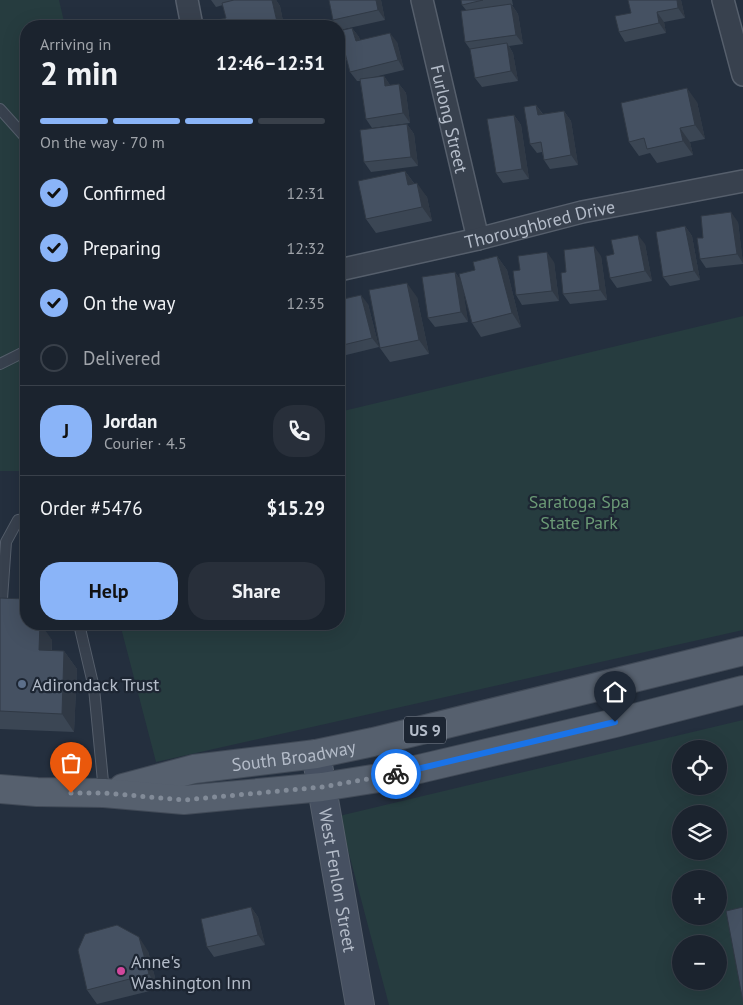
<!DOCTYPE html>
<meta charset="utf-8">
<style>
body{margin:0;font-family:"PT Sans",sans-serif;background:#282f3a;color:#f1f3f6;height:100vh;display:flex;flex-direction:column;font-size:19px;white-space:nowrap}
*{box-sizing:border-box;margin:0}
p{font-size:16px;color:#a0a4aa}
.icon{flex:none;width:28px;height:28px;fill:none;stroke:currentColor;stroke-width:2;stroke-linecap:round;stroke-linejoin:round}
.map{position:relative;flex:1;overflow:hidden}
.details{position:absolute;left:20px;top:20px;width:325px;height:610px;display:flex;flex-direction:column;background:#1b232e;border-radius:20px;box-shadow:0 5px 20px #0002,0 0 0 1px #39404a}
.details>*{flex:none}
.fabs{position:absolute;left:672px;top:740px;display:grid;gap:10px}
.fabs a{display:grid;place-items:center;width:55px;height:55px;border-radius:50%;background:#1b232e;box-shadow:0 5px 20px #0002,0 0 0 1px #39404a;font-size:25px}
.pin{position:absolute;display:grid;place-items:center;width:42px;height:42px;color:#fff;margin:-51px -21px;border-radius:50% 50% 50% 0;rotate:-45deg;box-shadow:0 0 5px #0007}
.pin .icon{rotate:45deg}
.courier{position:absolute;display:grid;place-items:center;width:50px;height:50px;margin:-25px;border:4px solid #1a73e8;border-radius:50%;background:#fff;color:#222;box-shadow:0 1px 6px #0007}
.head em{font-style:normal;font-weight:600}
.head div{display:flex;flex-direction:column-reverse}
.head{display:flex;align-items:center;justify-content:space-between;height:85px;padding:0 20px}
h1{font-size:32px;font-weight:600;line-height:38px}
.bar{display:grid;grid-template-columns:repeat(4,1fr);gap:8px 5px;align-content:center;height:60px;padding:0 20px}
.bar i{height:6px;border-radius:4px;background:#39404a}
.bar .current{background:#8ab4f8}
.bar p{grid-column:span 4}
.line{display:flex;align-items:center;gap:12px;padding:0 20px;border-top:1px solid #39404a}
.line div{flex:1}
.round{display:grid;place-items:center;flex:none;width:52px;height:52px;border-radius:20px;background:#282f3a}
ol{padding:0 20px;list-style:none}
li{display:flex;align-items:center;gap:15px;height:55px}
li p{margin-inline-start:auto}
li .icon{padding:5px;border-radius:50%;background:#8ab4f8;color:#111;stroke-width:4}
li:last-child{color:#a0a4aa}
li i{width:28px;height:28px;border:2px solid #39404a;border-radius:50%}
.button{display:flex;gap:10px;margin-top:auto;padding:10px 20px}
.button a{flex:1;height:58px;border-radius:20px;background:#8ab4f8;color:#111;font-size:20px;font-weight:600;line-height:58px;text-align:center}
.button a+a{background:#282f3a;color:#f1f3f6}
.map>svg:first-child{display:block}
.green{fill:#263c3f;fill-rule:evenodd}
.lines{fill:none;stroke-linecap:round;stroke-linejoin:round}
.lane-casing{stroke:#565f6c;stroke-width:12}
.street-casing{stroke:#565f6c;stroke-width:24}
.secondary-casing{stroke:#565f6c;stroke-width:30}
.primary-casing{stroke:#414a57;stroke-width:30}
.lane{stroke:#38414e;stroke-width:10}
.street{stroke:#38414e;stroke-width:21}
.secondary{stroke:#465061;stroke-width:28}
.primary{stroke:#56606e;stroke-width:28}
.wall{fill:#3b4654}
.shaded-wall{fill:#303945}
.building{fill:#455162;stroke:#303945}
.done{stroke:#828b98;stroke-width:5;stroke-dasharray:0 9}
.route{stroke:#1a73e8;stroke-width:6}
.service-dot{fill:#5c6f8a;stroke:#1d2633;stroke-width:2}
.hotel-dot{fill:#d1479c;stroke:#1d2633;stroke-width:2}
.labels{text-anchor:middle;dominant-baseline:central;stroke-width:4.5;stroke-linejoin:round;paint-order:stroke}
.shield{fill:#1d2633;stroke:#878f9c;stroke-width:1}
.shield-label{font-size:16px;font-weight:bold;fill:#b4bcc9}
.street-label{font-size:18px;fill:#b4bcc9;stroke:#1d2633}
.park-label{font-size:18px;fill:#6b9a76;stroke:#1d2633}
.poi-label{font-size:18px;fill:#b4bcc9;stroke:#1d2633;text-anchor:start}
</style>
<div class="map">
<svg width="743" height="1005" viewBox="0 0 743 1005">
<rect width="100%" height="100%" fill="#242f3e"/>
<!-- green -->
<path class="green" d="M0,0H59L65,26H26V471H0Z
M743,316V630L156,762L120,624H339V412Z
M743,720V1005H389L339,816ZM681,749H719V786H681ZM681,814H719V851H681ZM681,879H719V916H681ZM681,944H719V981H681Z"/>
<g class="lines">
<defs>
<path id="lane" d="M0,109L26,138
M0,364L26,351
M2,599L6,542L18,520L26,519
M79,624L94,688L104,792"/>
<g id="street">
<path d="M187,0L192,26"/>
<path id="s1" d="M422,0L478,239"/>
<path d="M723,0L743,75"/>
<path id="s2" d="M339,270L478,239L582,212L743,181"/>
</g>
<g id="secondary">
<path id="s3" d="M316,754L360,1005"/>
</g>
<g id="primary">
<path id="s4" d="M123,788L194,769L316,754L373,742L743,651"/>
<path d="M0,789L37,792L104,793L184,800L322,787L385,777L615,723L743,690"/>
</g>
</defs>
<!-- lane casing -->
<use href="#lane" class="lane-casing"/>
<!-- street casing -->
<use href="#street" class="street-casing"/>
<!-- secondary casing -->
<use href="#secondary" class="secondary-casing"/>
<!-- primary casing -->
<use href="#primary" class="primary-casing"/>
<!-- lane -->
<use href="#lane" class="lane"/>
<!-- street -->
<use href="#street" class="street"/>
<!-- secondary -->
<use href="#secondary" class="secondary"/>
<!-- primary -->
<use href="#primary" class="primary"/>
</g>
<!-- wall -->
<path class="wall" d="M211,0H276L280,6L284,26H219L226,18L223,5L216,7Z
M329,0H381L385,20L340,30L339,26H337L333,20Z
M461,0H512L513,5H512L518,14L523,44L509,46L513,53L518,81L482,87L475,78L470,49L465,42L466,10L462,5Z
M628,0H681L685,18L664,22L666,33L625,42L619,32L631,13Z
M352,28L359,37L360,40L397,42L404,70L374,77L384,76L390,85L399,84L406,93L410,123L372,128L366,119L360,81H357L350,72L347,60L339,62V31Z
M697,102L705,139L690,142L693,155L657,163L650,153L639,156L629,142Z
M536,105L543,114L564,111L571,121L578,165L550,169L544,160L542,152L537,153L530,144Z
M514,115L521,125L529,179L503,183L496,173Z
M407,124L414,134L418,166L371,172L364,162Z
M405,171L414,183L427,197L432,221L376,233L366,219Z
M738,222L743,264L706,268L700,259L703,238Z
M685,226L692,236L700,280L670,286L663,277Z
M645,244L652,281L617,288L610,278L614,254Z
M497,256L507,270L521,327L481,337L472,323L462,285L468,322L435,327L428,318L455,272L461,281L475,270Z
M601,256L607,300L570,304L563,294L566,272Z
M554,262L559,301L522,305L516,295L520,270Z
M417,297L429,354L390,362L380,348Z
M339,300L368,304L379,347L342,356L339,352Z
M0,598L26,624L52,640V651H64L77,669L74,732L0,729Z
M251,907L258,917L265,945L214,957L207,947Z
M148,951L158,989L97,1004L87,990Z"/>
<!-- shaded-wall -->
<path class="shaded-wall" d="M272,0H276L280,6L284,26H278Z
M376,0H381L385,20L378,10Z
M677,0H681L685,18L678,8Z
M511,4L518,14L523,44L516,35Z
M657,12L664,22L666,33L659,23Z
M352,28L359,37L362,51L356,41Z
M390,33L397,42L404,70L398,60Z
M507,43L513,53L518,81L511,71Z
M384,76L390,85L385,86Z
M399,84L406,93L410,123L403,113Z
M687,88L697,102L705,139L695,125Z
M536,105L543,115H538Z
M564,111L571,121L578,165L571,155Z
M514,115L521,125L529,179L522,169Z
M407,124L414,134L418,166L411,157Z
M680,128L690,142L693,155L683,141Z
M405,171L415,185H408Z
M417,183L427,197L432,221L422,207Z
M731,212L738,222L743,263L737,254Z
M685,226L692,236L700,280L694,271Z
M638,235L645,244L652,281L645,271Z
M594,246L601,256L607,300L600,290Z
M547,252L554,262L559,301L552,291Z
M497,256L507,270L521,327L512,313Z
M455,272L462,282L468,322L461,312Z
M407,283L417,297L429,354L419,340Z
M361,295L368,304L379,347L372,338Z
M28,624H41L52,640L51,668L39,650Z
M64,651L77,669L74,732L62,714Z
M251,907L258,917L265,945L258,935Z
M139,937L148,951L158,989L149,974Z"/>
<!-- building -->
<path class="building" d="M234,0H272L278,26H219L218,20L226,18L222,3Z
M329,0H376L378,10L333,20Z
M461,0H483L462,5Z
M628,0H677L678,8L657,12L659,23L619,32L615,16L631,13Z
M511,4L516,35L465,42L461,11Z
M352,28L356,41L390,33L398,60L350,72L344,49L339,51V31Z
M507,43L511,71L475,78L470,49Z
M384,76L385,86L399,84L403,113L366,119L360,79Z
M687,88L695,125L680,128L683,141L647,149L644,138L629,142L621,103Z
M536,105L538,115L564,111L571,155L544,160L541,142L530,144L524,107Z
M514,115L522,169L496,173L487,119Z
M407,124L411,157L364,162L360,130Z
M405,171L408,185L417,183L422,207L366,219L358,181Z
M731,212L737,254L700,259L697,238H703L701,216Z
M685,226L694,271L663,277L656,232Z
M638,235L645,271L610,278L606,256L614,254L611,240Z
M594,246L600,290L563,294L561,273L566,272L564,250Z
M547,252L552,291L516,295L513,271L520,270L518,256Z
M497,256L512,313L472,323L459,274L475,270L473,262Z
M455,272L461,312L428,318L422,277Z
M407,283L419,340L380,348L369,290Z
M361,295L372,338L339,346V300Z
M0,598L26,599V624H40L39,650L64,651L62,714L0,711Z
M251,907L258,935L207,947L201,919Z
M743,907V1002L726,911Z
M117,925L139,937L149,974L87,990L78,950L85,934Z"/>
<g class="lines">
<!-- done -->
<path class="done" d="M71,793H104L184,800L322,787L396,774"/>
<!-- route -->
<path class="route" d="M396,774L615,722"/>
</g>
<!-- markers -->
<circle class="service-dot" cx="22" cy="684" r="5"/>
<circle class="hotel-dot" cx="121" cy="971" r="5"/>
<g class="labels">
<!-- shield labels -->
<rect class="shield" x="404" y="716.5" width="42" height="27" rx="4"/>
<g class="shield-label">
<text x="425" y="730">US 9</text>
</g>
<!-- street labels -->
<g class="street-label">
<text stroke="none"><textPath href="#s1" startOffset="122">Furlong Street</textPath></text>
<text stroke="none"><textPath href="#s2" startOffset="206">Thoroughbred Drive</textPath></text>
<text stroke="none"><textPath href="#s4" startOffset="174">South Broadway</textPath></text>
<text stroke="none"><textPath href="#s3" startOffset="128">West Fenlon Street</textPath></text>
</g>
<!-- park labels -->
<g class="park-label">
<text x="579" y="501">Saratoga Spa<tspan x="579" dy="21">State Park</tspan></text>
</g>
<!-- poi labels -->
<g class="poi-label">
<text x="32" y="684">Adirondack Trust</text>
<text x="131" y="961">Anne's<tspan x="131" dy="21">Washington Inn</tspan></text>
</g>
</g>
</svg>
<div class="fabs">
<a><svg class="icon" aria-label="locate" viewBox="0 0 24 24"><circle cx="12" cy="12" r="6"/><path d="M12 2v4M12 18v4M2 12h4M18 12h4"/></svg></a>
<a><svg class="icon" aria-label="layers" viewBox="0 0 24 24"><path d="M12 4l9 5-9 5-9-5zM3 14l9 5 9-5"/></svg></a>
<a>+</a>
<a>−</a>
</div>
<div class="pin" style="left:71px;top:793px;background:#ea580c"><svg class="icon" aria-label="bag" viewBox="0 0 24 24"><path d="M5 8h14l-1 12H6zM9 8a3 3 0 0 1 6 0"/></svg></div>
<div class="pin" style="left:615px;top:722px;background:#1f2937"><svg class="icon" aria-label="home" viewBox="0 0 24 24"><path d="M3 11l9-7 9 7M6 9v11h12V9"/></svg></div>
<div class="courier" style="left:396px;top:774px"><svg class="icon" aria-label="bike" viewBox="0 0 24 24"><circle cx="6" cy="16" r="4"/><circle cx="18" cy="16" r="4"/><path d="M6 16l4-8h5l3 8M10 8l3 8H6M13 5h3"/></svg></div>
<section class="details">
<div class="head"><div><h1>2 min</h1><p>Arriving in</p></div><em>12:46–12:51</em></div>
<div class="bar"><i class="current"></i><i class="current"></i><i class="current"></i><i></i><p>On the way · 70 m</p></div>
<ol>
<li><svg class="icon" aria-label="check" viewBox="0 0 24 24"><path d="M5 12l5 5 9-10"/></svg>Confirmed<p>12:31</p></li>
<li><svg class="icon" aria-label="check" viewBox="0 0 24 24"><path d="M5 12l5 5 9-10"/></svg>Preparing<p>12:32</p></li>
<li><svg class="icon" aria-label="check" viewBox="0 0 24 24"><path d="M5 12l5 5 9-10"/></svg>On the way<p>12:35</p></li>
<li><i></i>Delivered</li>
</ol>
<div class="line" style="height:90px"><b class="round" style="background:#8ab4f8;color:#111">J</b><div><b>Jordan</b><p>Courier · 4.5</p></div><a class="round"><svg class="icon" aria-label="phone" viewBox="0 0 24 24"><path d="M5 4h4l2 5-3 2q2 4 5 5l2-3 5 2v4C11 20 4 13 5 4z"/></svg></a></div>
<div class="line" style="height:65px"><div>Order #5476</div><b>$15.29</b></div>
<div class="button"><a>Help</a><a>Share</a></div>
</section>
</div>
